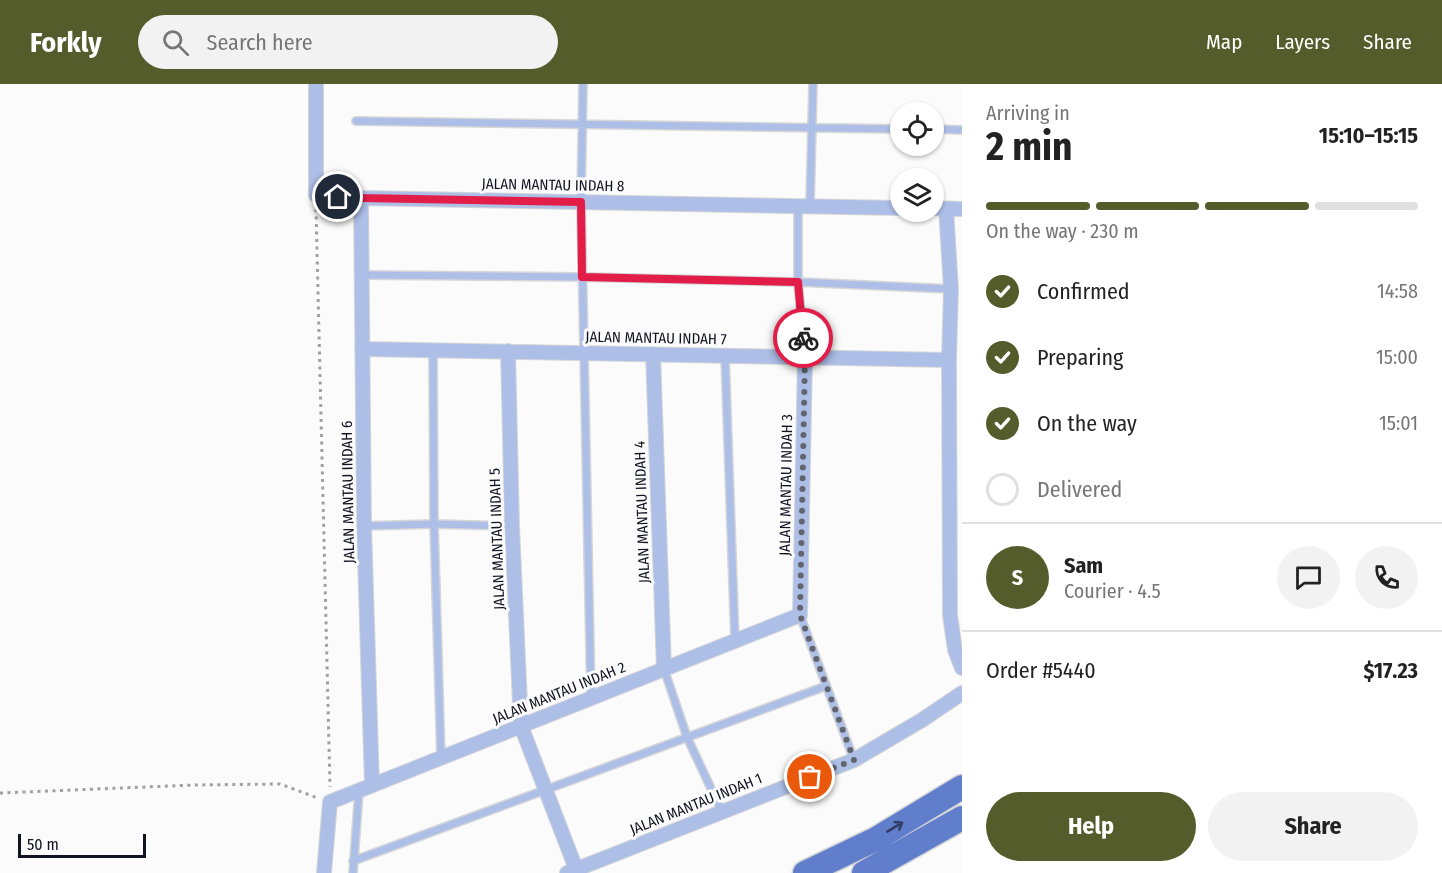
<!DOCTYPE html>
<meta charset="utf-8">
<style>
body{margin:0;font-family:"Fira Sans Condensed",sans-serif;background:#f2f2f2;color:#222;height:100vh;display:flex;flex-direction:column;font-size:22px;white-space:nowrap}
*{box-sizing:border-box;margin:0}
p{font-size:20px;color:#767676}
.icon{flex:none;width:33px;height:33px;fill:none;stroke:currentColor;stroke-width:2;stroke-linecap:round;stroke-linejoin:round}
.map{position:relative;flex:1;overflow:hidden}
.drawer{display:flex;flex-direction:column;background:#fff;width:480px}
.drawer>*{flex:none}
.buttons{position:absolute;left:890px;top:18px;display:grid;gap:12px}
.buttons a{display:grid;place-items:center;width:54px;height:54px;border-radius:50%;background:#fff;box-shadow:0 2px 4px #0004;font-size:30px}
.scale{position:absolute;left:18px;bottom:15px;width:128px;box-sizing:border-box;padding-left:6px;border:3px solid #101420;border-top:0;font-size:16px;line-height:21px;white-space:nowrap;color:#101420;-webkit-text-stroke:4px #fbfbfb;paint-order:stroke}
.pin{position:absolute;display:grid;place-items:center;width:51px;height:51px;color:#fff;margin:-26px;border:3px solid #fff;border-radius:50%;box-shadow:0 2px 6px #0007}
.courier{position:absolute;display:grid;place-items:center;width:60px;height:60px;margin:-30px;border:4px solid #e11d48;border-radius:50%;background:#fff;color:#222;box-shadow:0 2px 8px #0007}
.summary em{font-style:normal;font-weight:700}
.summary div{display:flex;flex-direction:column-reverse}
.summary{display:flex;align-items:center;justify-content:space-between;height:102px;padding:0 24px}
h1{font-size:39px;font-weight:700;line-height:45px}
.bar{display:grid;grid-template-columns:repeat(4,1fr);gap:9px 6px;align-content:center;height:72px;padding:0 24px}
.bar i{height:8px;border-radius:4px;background:#e0e0e0}
.bar .active{background:#555c2b}
.bar p{grid-column:span 4}
.line{display:flex;align-items:center;gap:15px;padding:0 24px;border-top:2px solid #e0e0e0}
.line div{flex:1}
.round{display:grid;place-items:center;flex:none;width:63px;height:63px;border-radius:32px;background:#f2f2f2}
ol{padding:0 24px;list-style:none}
li{display:flex;align-items:center;gap:18px;height:66px}
li p{margin-inline-start:auto}
li .icon{padding:6px;border-radius:50%;background:#555c2b;color:#fff;stroke-width:4}
li:last-child{color:#767676}
li i{width:33px;height:33px;border:3px solid #e0e0e0;border-radius:50%}
.action{display:flex;gap:12px;margin-top:auto;padding:12px 24px}
.action a{flex:1;height:69px;border-radius:36px;background:#555c2b;color:#fff;font-size:24px;font-weight:700;line-height:69px;text-align:center}
.action a+a{background:#f2f2f2;color:#222}
header{display:flex;align-items:center;gap:36px;box-sizing:border-box;height:84px;padding:0 30px;background:#555c2b;color:#fff}
header strong{font-size:28px}
nav{display:flex;gap:33px;margin-inline-start:auto;font-size:21px}
.search{width:420px;height:54px;background:#f2f2f2;display:flex;align-items:center;gap:15px;box-sizing:border-box;padding:0 21px;border-radius:33px;color:#767676;font-size:22px}
main{display:flex;flex:1;min-height:0}
.map>svg:first-child{display:block}
.lines{fill:none;stroke-linecap:round;stroke-linejoin:round}
.service-casing{stroke:#d5d6d8;stroke-width:10}
.minor-casing{stroke:#d5d6d8;stroke-width:16}
.trunk-casing{stroke:#d5d6d8;stroke-width:27}
.path{stroke:#9fa0a5;stroke-width:3;stroke-dasharray:3 4.5;stroke-linecap:butt}
.service{stroke:#adbee7;stroke-width:7}
.minor{stroke:#adbee7;stroke-width:14}
.trunk{stroke:#607ecc;stroke-width:24}
.oneway{stroke:#303e65}
.done{stroke:#62656d;stroke-width:6;stroke-dasharray:0 10.8}
.route{stroke:#e11d48;stroke-width:8}
.labels{text-anchor:middle;dominant-baseline:central;stroke-width:6;stroke-linejoin:round;paint-order:stroke}
.street-label{font-size:15px;fill:#101420;stroke:#fbfbfb}
</style>
<header>
<strong>Forkly</strong>
<div class="search"><svg class="icon" aria-label="search" viewBox="0 0 24 24"><circle cx="10" cy="10" r="6"/><path d="M15 15l6 6"/></svg>Search here</div>
<nav><a>Map</a><a>Layers</a><a>Share</a></nav>
</header>
<main>
<div class="map">
<svg width="962" height="789" viewBox="0 0 962 789">
<rect width="100%" height="100%" fill="#fbfbfb"/>
<g class="lines">
<defs>
<path id="service" d="M583,0L581,118L591,614
M356,37L900,45
M933,45L962,46
M798,122V198L805,273
M810,122L813,0
M362,191L582,193L798,198L951,205
M433,266L434,440L441,674
M725,272L735,557
M364,442L434,440L512,442
M800,531L854,676
M664,585L687,653L722,728
M353,777L826,602
M353,789L359,707"/>
<path id="minor" d="M316,0V111L361,114L900,124
M361,114L364,442L372,701
M933,124L962,125
M946,125L951,205L949,276L950,531L955,566L962,584
M362,265L949,276
M508,267L512,442L521,642L576,785
M653,270L664,585
M324,789L330,718L800,531L805,273
M567,789L854,676L922,636L962,609"/>
<path id="trunk" d="M805,789L876,755L962,703
M864,789L962,734"/>
</defs>
<!-- service casing -->
<use href="#service" class="service-casing"/>
<!-- minor casing -->
<use href="#minor" class="minor-casing"/>
<!-- trunk casing -->
<use href="#trunk" class="trunk-casing"/>
<!-- path -->
<path class="path" d="M316,125L330,703
M0,709L194,701L280,700L318,714"/>
<!-- service -->
<use href="#service" class="service"/>
<!-- minor -->
<use href="#minor" class="minor"/>
<!-- trunk -->
<use href="#trunk" class="trunk"/>
</g>
<!-- one-way arrows -->
<defs><path id="oneway-shaft" d="M-6 0H5M1.5-3L5.5 0L1.5 3" fill="none" stroke-width="1.6" stroke-linecap="round" stroke-linejoin="round" transform="scale(1.5)"/></defs>
<use class="oneway" href="#oneway-shaft" transform="translate(895 743) rotate(-31)"/>
<g class="lines">
<!-- done -->
<path class="done" d="M803,254L805,273L800,531L854,676L810,693"/>
<!-- route -->
<path class="route" d="M338,113L361,114L581,118L582,193L798,198L803,254"/>
</g>
<g class="labels">
<!-- street labels -->
<g class="street-label">
<text transform="translate(553 101) rotate(1)">JALAN MANTAU INDAH 8</text>
<text transform="translate(656 254) rotate(1)">JALAN MANTAU INDAH 7</text>
<text transform="translate(786 401) rotate(-89)">JALAN MANTAU INDAH 3</text>
<text transform="translate(348 408) rotate(-91)">JALAN MANTAU INDAH 6</text>
<text transform="translate(642 428) rotate(-92)">JALAN MANTAU INDAH 4</text>
<text transform="translate(497 455) rotate(-92)">JALAN MANTAU INDAH 5</text>
<text transform="translate(559 609) rotate(-22)">JALAN MANTAU INDAH 2</text>
<text transform="translate(696 720) rotate(-22)">JALAN MANTAU INDAH 1</text>
</g>
</g>
</svg>
<div class="buttons">
<a><svg class="icon" aria-label="locate" viewBox="0 0 24 24"><circle cx="12" cy="12" r="6"/><path d="M12 2v4M12 18v4M2 12h4M18 12h4"/></svg></a>
<a><svg class="icon" aria-label="layers" viewBox="0 0 24 24"><path d="M12 4l9 5-9 5-9-5zM3 14l9 5 9-5"/></svg></a>
</div>
<div class="scale">50 m</div>
<div class="pin" style="left:810px;top:693px;background:#ea580c"><svg class="icon" aria-label="bag" viewBox="0 0 24 24"><path d="M5 8h14l-1 12H6zM9 8a3 3 0 0 1 6 0"/></svg></div>
<div class="pin" style="left:338px;top:113px;background:#1f2937"><svg class="icon" aria-label="home" viewBox="0 0 24 24"><path d="M3 11l9-7 9 7M6 9v11h12V9"/></svg></div>
<div class="courier" style="left:803px;top:254px"><svg class="icon" aria-label="bike" viewBox="0 0 24 24"><circle cx="6" cy="16" r="4"/><circle cx="18" cy="16" r="4"/><path d="M6 16l4-8h5l3 8M10 8l3 8H6M13 5h3"/></svg></div>
</div>
<section class="drawer">
<div class="summary"><div><h1>2 min</h1><p>Arriving in</p></div><em>15:10–15:15</em></div>
<div class="bar"><i class="active"></i><i class="active"></i><i class="active"></i><i></i><p>On the way · 230 m</p></div>
<ol>
<li><svg class="icon" aria-label="check" viewBox="0 0 24 24"><path d="M5 12l5 5 9-10"/></svg>Confirmed<p>14:58</p></li>
<li><svg class="icon" aria-label="check" viewBox="0 0 24 24"><path d="M5 12l5 5 9-10"/></svg>Preparing<p>15:00</p></li>
<li><svg class="icon" aria-label="check" viewBox="0 0 24 24"><path d="M5 12l5 5 9-10"/></svg>On the way<p>15:01</p></li>
<li><i></i>Delivered</li>
</ol>
<div class="line" style="height:108px"><b class="round" style="background:#555c2b;color:#fff">S</b><div><b>Sam</b><p>Courier · 4.5</p></div><a class="round"><svg class="icon" aria-label="chat" viewBox="0 0 24 24"><path d="M4 5h16v11H9l-5 4z"/></svg></a><a class="round"><svg class="icon" aria-label="phone" viewBox="0 0 24 24"><path d="M5 4h4l2 5-3 2q2 4 5 5l2-3 5 2v4C11 20 4 13 5 4z"/></svg></a></div>
<div class="line" style="height:78px"><div>Order #5440</div><b>$17.23</b></div>
<div class="action"><a>Help</a><a>Share</a></div>
</section>
</main>
